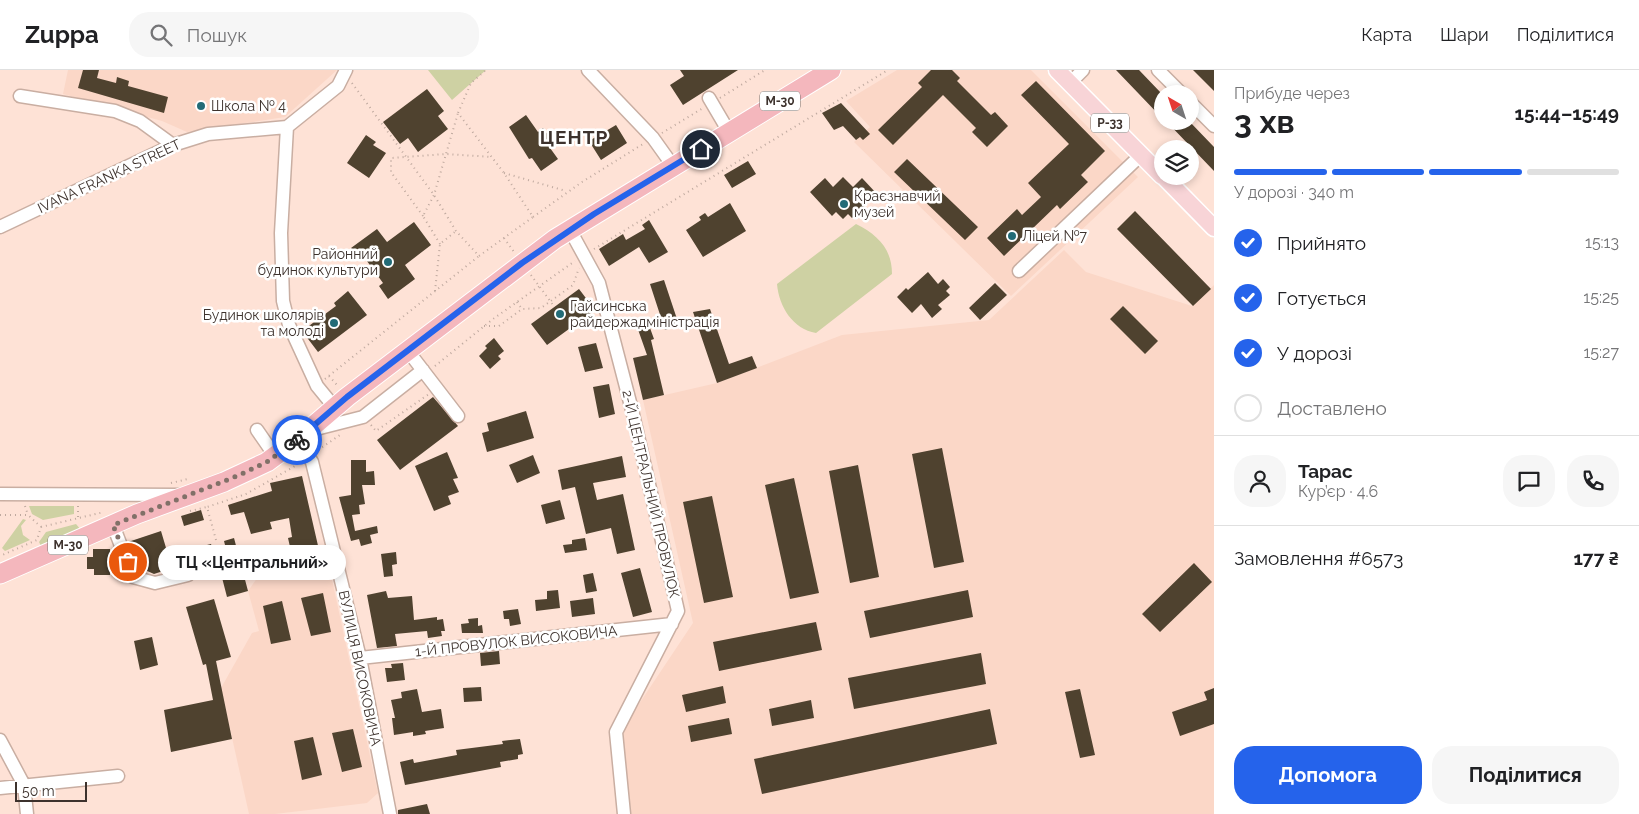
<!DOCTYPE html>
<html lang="uk">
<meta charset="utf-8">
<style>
body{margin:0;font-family:Raleway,sans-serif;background:#f6f6f6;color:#202124;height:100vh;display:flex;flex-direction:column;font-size:19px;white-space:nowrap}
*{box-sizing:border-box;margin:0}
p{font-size:16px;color:#757577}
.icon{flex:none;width:28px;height:28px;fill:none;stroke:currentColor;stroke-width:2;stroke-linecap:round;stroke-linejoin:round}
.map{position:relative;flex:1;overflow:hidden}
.drawer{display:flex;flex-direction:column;background:#fff;width:425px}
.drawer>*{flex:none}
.needle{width:32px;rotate:321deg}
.tools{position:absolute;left:1154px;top:15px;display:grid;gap:10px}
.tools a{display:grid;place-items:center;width:45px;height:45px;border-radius:50%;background:#fff;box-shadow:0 2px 8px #0003;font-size:25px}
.scale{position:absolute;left:15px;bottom:12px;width:72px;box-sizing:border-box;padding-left:5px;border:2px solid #3d322d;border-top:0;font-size:14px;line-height:18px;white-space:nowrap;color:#3d322d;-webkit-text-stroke:4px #fff;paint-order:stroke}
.pin{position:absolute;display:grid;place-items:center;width:42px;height:42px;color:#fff;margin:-21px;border:2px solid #fff;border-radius:50%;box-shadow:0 1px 5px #0007}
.courier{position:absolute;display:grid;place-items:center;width:50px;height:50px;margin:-25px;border:4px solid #2563eb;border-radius:50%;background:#fff;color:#222;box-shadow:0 1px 6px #0007}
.bubble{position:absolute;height:35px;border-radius:18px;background:#fff;box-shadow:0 2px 8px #0003;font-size:16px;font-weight:700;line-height:35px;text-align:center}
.headline em{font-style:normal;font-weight:700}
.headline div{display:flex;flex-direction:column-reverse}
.headline{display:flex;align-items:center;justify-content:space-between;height:85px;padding:0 20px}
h1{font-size:32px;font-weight:700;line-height:38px}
.bar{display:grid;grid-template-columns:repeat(4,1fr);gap:8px 5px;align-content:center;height:60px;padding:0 20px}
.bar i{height:6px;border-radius:4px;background:#e0e0e0}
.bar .active{background:#2563eb}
.bar p{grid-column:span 4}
.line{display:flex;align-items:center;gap:12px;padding:0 20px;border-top:1px solid #e0e0e0}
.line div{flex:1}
.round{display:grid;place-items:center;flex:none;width:52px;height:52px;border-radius:20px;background:#f6f6f6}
ol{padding:0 20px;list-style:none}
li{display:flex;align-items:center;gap:15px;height:55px}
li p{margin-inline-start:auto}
li .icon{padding:5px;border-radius:50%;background:#2563eb;color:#fff;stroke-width:4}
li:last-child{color:#757577}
li i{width:28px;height:28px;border:2px solid #e0e0e0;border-radius:50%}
.cta{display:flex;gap:10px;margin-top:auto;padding:10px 20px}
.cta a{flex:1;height:58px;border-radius:20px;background:#2563eb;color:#fff;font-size:20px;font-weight:700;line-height:58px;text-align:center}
.cta a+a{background:#f6f6f6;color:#202124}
header{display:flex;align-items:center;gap:30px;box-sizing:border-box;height:70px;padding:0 25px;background:#fff;border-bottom:1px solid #e0e0e0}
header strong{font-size:24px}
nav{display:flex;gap:28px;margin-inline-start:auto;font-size:18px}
.search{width:350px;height:45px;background:#f6f6f6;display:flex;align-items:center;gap:12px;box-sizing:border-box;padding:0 18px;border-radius:20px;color:#757577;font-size:19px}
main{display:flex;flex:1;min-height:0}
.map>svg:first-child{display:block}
.built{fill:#fbd7c7}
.green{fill:#ced1a3}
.building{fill:#4f422f}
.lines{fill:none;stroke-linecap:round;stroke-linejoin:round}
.minor-casing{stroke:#c9aea2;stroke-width:15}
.major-casing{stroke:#fff;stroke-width:19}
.highway-casing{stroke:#fff;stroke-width:21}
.path{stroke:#bfa99f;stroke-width:2;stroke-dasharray:1 4;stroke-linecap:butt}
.minor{stroke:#fff;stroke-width:12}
.major{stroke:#f8d4d7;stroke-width:16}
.highway{stroke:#f4b7bd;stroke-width:19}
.done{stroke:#817068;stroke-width:5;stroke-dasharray:0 9}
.route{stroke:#2563eb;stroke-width:6}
.poi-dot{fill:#226b77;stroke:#fff;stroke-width:2}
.labels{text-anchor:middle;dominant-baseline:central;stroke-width:5;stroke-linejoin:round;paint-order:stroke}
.shield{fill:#fff;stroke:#77706c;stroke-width:1}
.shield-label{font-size:12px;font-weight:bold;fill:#3d322d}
.poi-label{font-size:14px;fill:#3d322d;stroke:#fff;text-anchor:start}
.street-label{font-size:14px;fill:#3d322d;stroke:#fff}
.district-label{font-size:19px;font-weight:bold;letter-spacing:1px;fill:#3d322d;stroke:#fff}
</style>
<header>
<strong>Zuppa</strong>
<div class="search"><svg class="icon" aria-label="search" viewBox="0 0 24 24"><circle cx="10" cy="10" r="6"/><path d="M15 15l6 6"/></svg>Пошук</div>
<nav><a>Карта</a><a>Шари</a><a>Поділитися</a></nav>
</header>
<main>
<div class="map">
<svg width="1214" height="744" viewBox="0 0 1214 744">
<rect width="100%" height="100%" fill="#fee2d6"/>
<!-- built -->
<path class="built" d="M68,0H337L285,47L187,62L162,51L63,24Z
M897,0H1031L1138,107L1011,226L854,72L870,57L846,31Z
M1064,180L1086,202L1192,236L1214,215V744H626L619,664L693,553L643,330L717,313L842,265L989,250Z
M328,491L378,723L367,733L275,744H249L221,618L252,563L259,561L248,521L260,504Z"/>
<!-- green -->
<path class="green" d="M428,0H486L452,30Z
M856,154C878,165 892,179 892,204L816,263C793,259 779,237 777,214Z
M29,436H74V444L43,450L32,444Z
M23,449L26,450L21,456L23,465L30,470L5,481L2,478Z
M76,454L81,460L42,478L39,472L46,462Z"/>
<!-- building -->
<path class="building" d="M83,0H99L97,8L116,13L117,7L129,11L128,16L168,27L164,43L78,18Z
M680,0H738L683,35L670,15L684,6Z
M931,0H952L960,8L957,11L991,45L995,42L1008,56L987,77L972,62L976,58L943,25L893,75L878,60L922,17L918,13Z
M1116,0H1139L1162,24V48Z
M1193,0H1214V21Z
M1036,11L1105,81L1081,105L1088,112L1060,139L1057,135L1004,186L987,168L1017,139L1022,145L1041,127L1028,113L1069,74L1021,25Z
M427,19L444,41L438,46L448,59L418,82L408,68L400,74L383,52Z
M841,33L870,64L863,70L860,67L856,70L843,56L834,60L822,43Z
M526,45L538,62L543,58L550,68L545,71L558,89L541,101L532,88L529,89L509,57Z
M1166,51H1189L1214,77V101Z
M616,55L627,73L601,90L589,71Z
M366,65L376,72L373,75L386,83L369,108L347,93Z
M907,89L978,157L965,170L894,102Z
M748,91L756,104L732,118L724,105Z
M843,107L853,117L862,108L877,124L852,148L848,144L843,149L836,142L832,146L810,122L825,108L833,117Z
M730,133L746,161L703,187L686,160L701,150L699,147L705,143L708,147Z
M1135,141L1211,219L1193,236L1117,159Z
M649,150L668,182L649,193L639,177L609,196L599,179L623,164L626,170L645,159L642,155Z
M414,152L431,175L405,195L415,209L388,229L379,216L383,213L364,187L360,190L351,178L377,159L387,172Z
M928,202L938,214L943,209L950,217L946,221L950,225L938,235L942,239L932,248L921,234L912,243L897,227L906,218L908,220Z
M664,210L679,255L665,260L650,214Z
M995,213L1007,225L980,250L969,238Z
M579,219L595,240L547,275L531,254Z
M348,221L367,245L318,282L302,261L336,236L334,233Z
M1123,236L1158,271L1145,284L1110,249Z
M710,239L729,294L752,286L757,298L717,313L693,242Z
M646,247L654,269L651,270L664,325L643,330L633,288L647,285L635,251Z
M494,268L504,281L498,286L501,289L490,299L479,286L487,278L485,276Z
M596,273L603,298L585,302L578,277Z
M609,314L615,344L599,348L593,317Z
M433,327L458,356L400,400L377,370Z
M526,341L534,368L487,382L482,363L489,361L487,353Z
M942,378L964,492L934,498L912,384Z
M447,382L458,408L453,409L459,422L448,426L451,434L434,441L415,396Z
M533,385L540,403L517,413L509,395Z
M622,386L626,407L593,413L597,430L623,424L635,480L617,484L611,458L586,464L575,417L562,420L558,400Z
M351,390H366V402L374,401L375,415H362L365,434L359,435L360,444L352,445L355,461L377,456L378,463L370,465L372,473L361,476L359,469L351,471L339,427L351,425Z
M858,395L879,507L850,513L829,401Z
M302,406L322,493L295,499L288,468L292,467L289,448L270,452L272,459L251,464L244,442L231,445L228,435L272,421L270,413Z
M794,408L819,523L790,529L765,415Z
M712,426L733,527L704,533L683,432Z
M560,430L565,449L546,454L541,435Z
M201,440L204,450L184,456L181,446Z
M161,461L172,498L154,504L145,500H139L128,472Z
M234,468L248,521L227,527L219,496L196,503L187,480L211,474L215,486L227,483L224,471Z
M585,468L587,480L565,483L563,475L572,474V470Z
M93,479H110V484H114V492H110V505H94V499H87V487H93Z
M396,482L397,494L392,495L393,506L384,507L381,484Z
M1194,493L1212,512L1160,562L1142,544Z
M640,498L652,542L633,547L621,503Z
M593,503L597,521L586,523L583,505Z
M558,520L560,538L536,541L535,530L547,529V521Z
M968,520L973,547L870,568L864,541Z
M386,521L388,528L412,526L414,550L437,547V550L443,549L445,561H441L442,566L428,568L427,561L395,564L397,576L377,578L367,525Z
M323,523L331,562L311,566L301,528Z
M593,528L595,544L572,547L570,531Z
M214,529L231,587L216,591L232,669L171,682L164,640L213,630L206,594L203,595L186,537Z
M282,531L291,570L271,574L263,536Z
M518,539L521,554L510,556L509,549H504L503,541Z
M478,548V556L482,555L483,563H462L461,554L469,553L468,549Z
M816,552L822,580L719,601L713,572Z
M152,567L158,595L140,600L134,571Z
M499,581L500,594L481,596L480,583Z
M981,583L986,614L854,639L848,608Z
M403,593L405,610L387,612L385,598H392L391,594Z
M723,616L726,633L686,642L682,625Z
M481,617L482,631L464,632L463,618Z
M1214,618V654L1180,666L1172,642L1207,630L1204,622Z
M417,619L422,642L441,639L444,658L425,661L426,664L413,666V662L394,665L392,648H395L391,630L402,628L401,622Z
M1080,619L1095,685L1080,688L1065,622Z
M811,630L814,648L772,656L769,639Z
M990,639L997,674L762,724L754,689Z
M729,648L732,664L691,672L688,656Z
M353,659L362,697L342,702L332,663Z
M313,667L322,705L302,710L294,671Z
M520,669L523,684L518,685V689L500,692L501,697L405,715L400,692L413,689L414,693L457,685L456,680L503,674L502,671Z
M427,734L430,744H398V740Z"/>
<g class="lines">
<defs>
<path id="minor" d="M588,0L653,68L673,96
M1158,0L1182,24
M1070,13L1083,0
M20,26L115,41L140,51L173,75
M709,28L729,62
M1190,32L1214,56
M287,57L281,163L283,231L289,255L317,316L335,338
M287,57L338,16L346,0
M0,157L173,75L208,64L287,57
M570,160L599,213L632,340L678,541L616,662L624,744
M1019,201L1141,85
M408,281L458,346
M257,360L275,386
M312,360L363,347L423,300
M298,369L312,392L360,588L390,744
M0,424L179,425
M113,455L133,507L155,513L188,505
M360,588L672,554
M0,670L24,715L27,744
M0,718L118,706"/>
<path id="major" d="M1057,0L1162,106
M1163,106L1214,158"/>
<path id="highway" d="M0,504L137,444L224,412L267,392L298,369L347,327L555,169L831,0"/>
</defs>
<!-- minor casing -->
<use href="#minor" class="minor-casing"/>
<!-- major casing -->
<use href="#major" class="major-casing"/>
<!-- highway casing -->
<use href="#highway" class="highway-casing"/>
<!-- path -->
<path class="path" d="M352,13L434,125L456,161L479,186L533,147L504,103L458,43L471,13L486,0
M720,28L765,0
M662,63L703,38
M504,103L566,121
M423,146L391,102V88L446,84L492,87
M533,147L582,112L643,74
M504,168L514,182
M440,174L423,146L434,125L458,43
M594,179L888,0
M531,205L553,235
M435,221L440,174L456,161
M517,232L522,239
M484,256H499L522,239L541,238L573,215L579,198
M435,296L493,249L575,191
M329,306L337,315
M325,309L479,186
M371,355L376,361L429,324
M318,380L340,365
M171,413L188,409
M25,436L28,445
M78,436V448
M190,441L207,437
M0,445H28L41,457L37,470L0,486
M41,457L104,442
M216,470L207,437L246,424L297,395"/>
<!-- minor -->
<use href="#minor" class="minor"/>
<!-- major -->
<use href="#major" class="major"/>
<!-- highway -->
<use href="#highway" class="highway"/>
</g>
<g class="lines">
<!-- done -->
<path class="done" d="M128,492L113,455L237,406L267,392L297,370"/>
<!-- route -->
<path class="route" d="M297,370L347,327L522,193L594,144L701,79"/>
</g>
<!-- markers -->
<g class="poi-dot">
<circle cx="201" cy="36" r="5"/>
<circle cx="844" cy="134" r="5"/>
<circle cx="1012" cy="166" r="5"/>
<circle cx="388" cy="192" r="5"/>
<circle cx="560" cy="244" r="5"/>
<circle cx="334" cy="253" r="5"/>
</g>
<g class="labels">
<!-- shield labels -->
<g class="shield">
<rect x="760" y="21.5" width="40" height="19" rx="4"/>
<rect x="1091" y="43.5" width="38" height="19" rx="4"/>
<rect x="48" y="465.5" width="40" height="19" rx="4"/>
</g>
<g class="shield-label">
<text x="780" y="31">М-30</text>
<text x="1110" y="53">Р-33</text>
<text x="68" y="475">М-30</text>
</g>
<!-- poi labels -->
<g class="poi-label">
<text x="211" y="36">Школа № 4</text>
<text x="854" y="126">Краєзнавчий<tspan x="854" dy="16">музей</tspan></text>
<text x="1022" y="166">Ліцей №7</text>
<text x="378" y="184" text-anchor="end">Районний<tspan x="378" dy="16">будинок культури</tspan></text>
<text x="570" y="236">Гайсинська<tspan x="570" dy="16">райдержадміністрація</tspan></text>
<text x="324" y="245" text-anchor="end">Будинок школярів<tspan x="324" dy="16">та молоді</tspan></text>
</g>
<!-- street labels -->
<g class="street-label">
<text transform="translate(109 106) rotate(-25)">IVANA FRANKA STREET</text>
<text transform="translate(651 424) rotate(77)">2-Й ЦЕНТРАЛЬНИЙ ПРОВУЛОК</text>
<text transform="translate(516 571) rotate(-6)">1-Й ПРОВУЛОК ВИСОКОВИЧА</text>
<text transform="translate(360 598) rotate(78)">ВУЛИЦЯ ВИСОКОВИЧА</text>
</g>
<!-- district labels -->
<g class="district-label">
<text x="574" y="67">ЦЕНТР</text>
</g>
</g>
</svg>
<div class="tools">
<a><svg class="needle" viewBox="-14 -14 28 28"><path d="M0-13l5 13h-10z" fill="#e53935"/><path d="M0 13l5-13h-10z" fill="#757577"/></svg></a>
<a><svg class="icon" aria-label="layers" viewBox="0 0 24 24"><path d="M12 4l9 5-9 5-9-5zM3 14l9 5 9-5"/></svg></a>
</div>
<div class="scale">50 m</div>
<div class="pin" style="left:128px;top:492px;background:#ea580c"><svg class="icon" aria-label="bag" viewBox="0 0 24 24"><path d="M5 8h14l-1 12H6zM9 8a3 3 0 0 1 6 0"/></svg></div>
<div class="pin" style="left:701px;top:79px;background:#1f2937"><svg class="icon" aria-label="home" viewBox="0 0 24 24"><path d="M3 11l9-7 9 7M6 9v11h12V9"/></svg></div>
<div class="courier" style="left:297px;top:370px"><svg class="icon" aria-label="bike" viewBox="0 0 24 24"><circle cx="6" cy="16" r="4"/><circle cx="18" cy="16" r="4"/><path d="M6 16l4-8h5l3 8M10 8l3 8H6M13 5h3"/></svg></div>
<div class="bubble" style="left:158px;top:475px;width:188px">ТЦ «Центральний»</div>
</div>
<section class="drawer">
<div class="headline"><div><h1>3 хв</h1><p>Прибуде через</p></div><em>15:44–15:49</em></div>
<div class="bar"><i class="active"></i><i class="active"></i><i class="active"></i><i></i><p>У дорозі · 340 m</p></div>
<ol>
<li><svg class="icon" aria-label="check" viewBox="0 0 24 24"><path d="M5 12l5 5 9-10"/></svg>Прийнято<p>15:13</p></li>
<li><svg class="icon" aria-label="check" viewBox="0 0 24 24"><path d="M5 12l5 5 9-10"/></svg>Готується<p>15:25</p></li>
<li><svg class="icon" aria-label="check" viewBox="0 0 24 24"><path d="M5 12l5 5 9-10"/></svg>У дорозі<p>15:27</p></li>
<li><i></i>Доставлено</li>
</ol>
<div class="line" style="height:90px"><a class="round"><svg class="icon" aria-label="person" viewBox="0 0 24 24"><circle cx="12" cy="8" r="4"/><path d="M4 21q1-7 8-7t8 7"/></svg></a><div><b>Тарас</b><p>Кур’єр · 4.6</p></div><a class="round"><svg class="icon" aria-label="chat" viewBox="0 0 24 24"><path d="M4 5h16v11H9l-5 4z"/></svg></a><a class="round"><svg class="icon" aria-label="phone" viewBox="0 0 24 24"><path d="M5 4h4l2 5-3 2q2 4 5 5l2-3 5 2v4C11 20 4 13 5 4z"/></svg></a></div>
<div class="line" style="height:65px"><div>Замовлення #6573</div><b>177 ₴</b></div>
<div class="cta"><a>Допомога</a><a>Поділитися</a></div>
</section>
</main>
